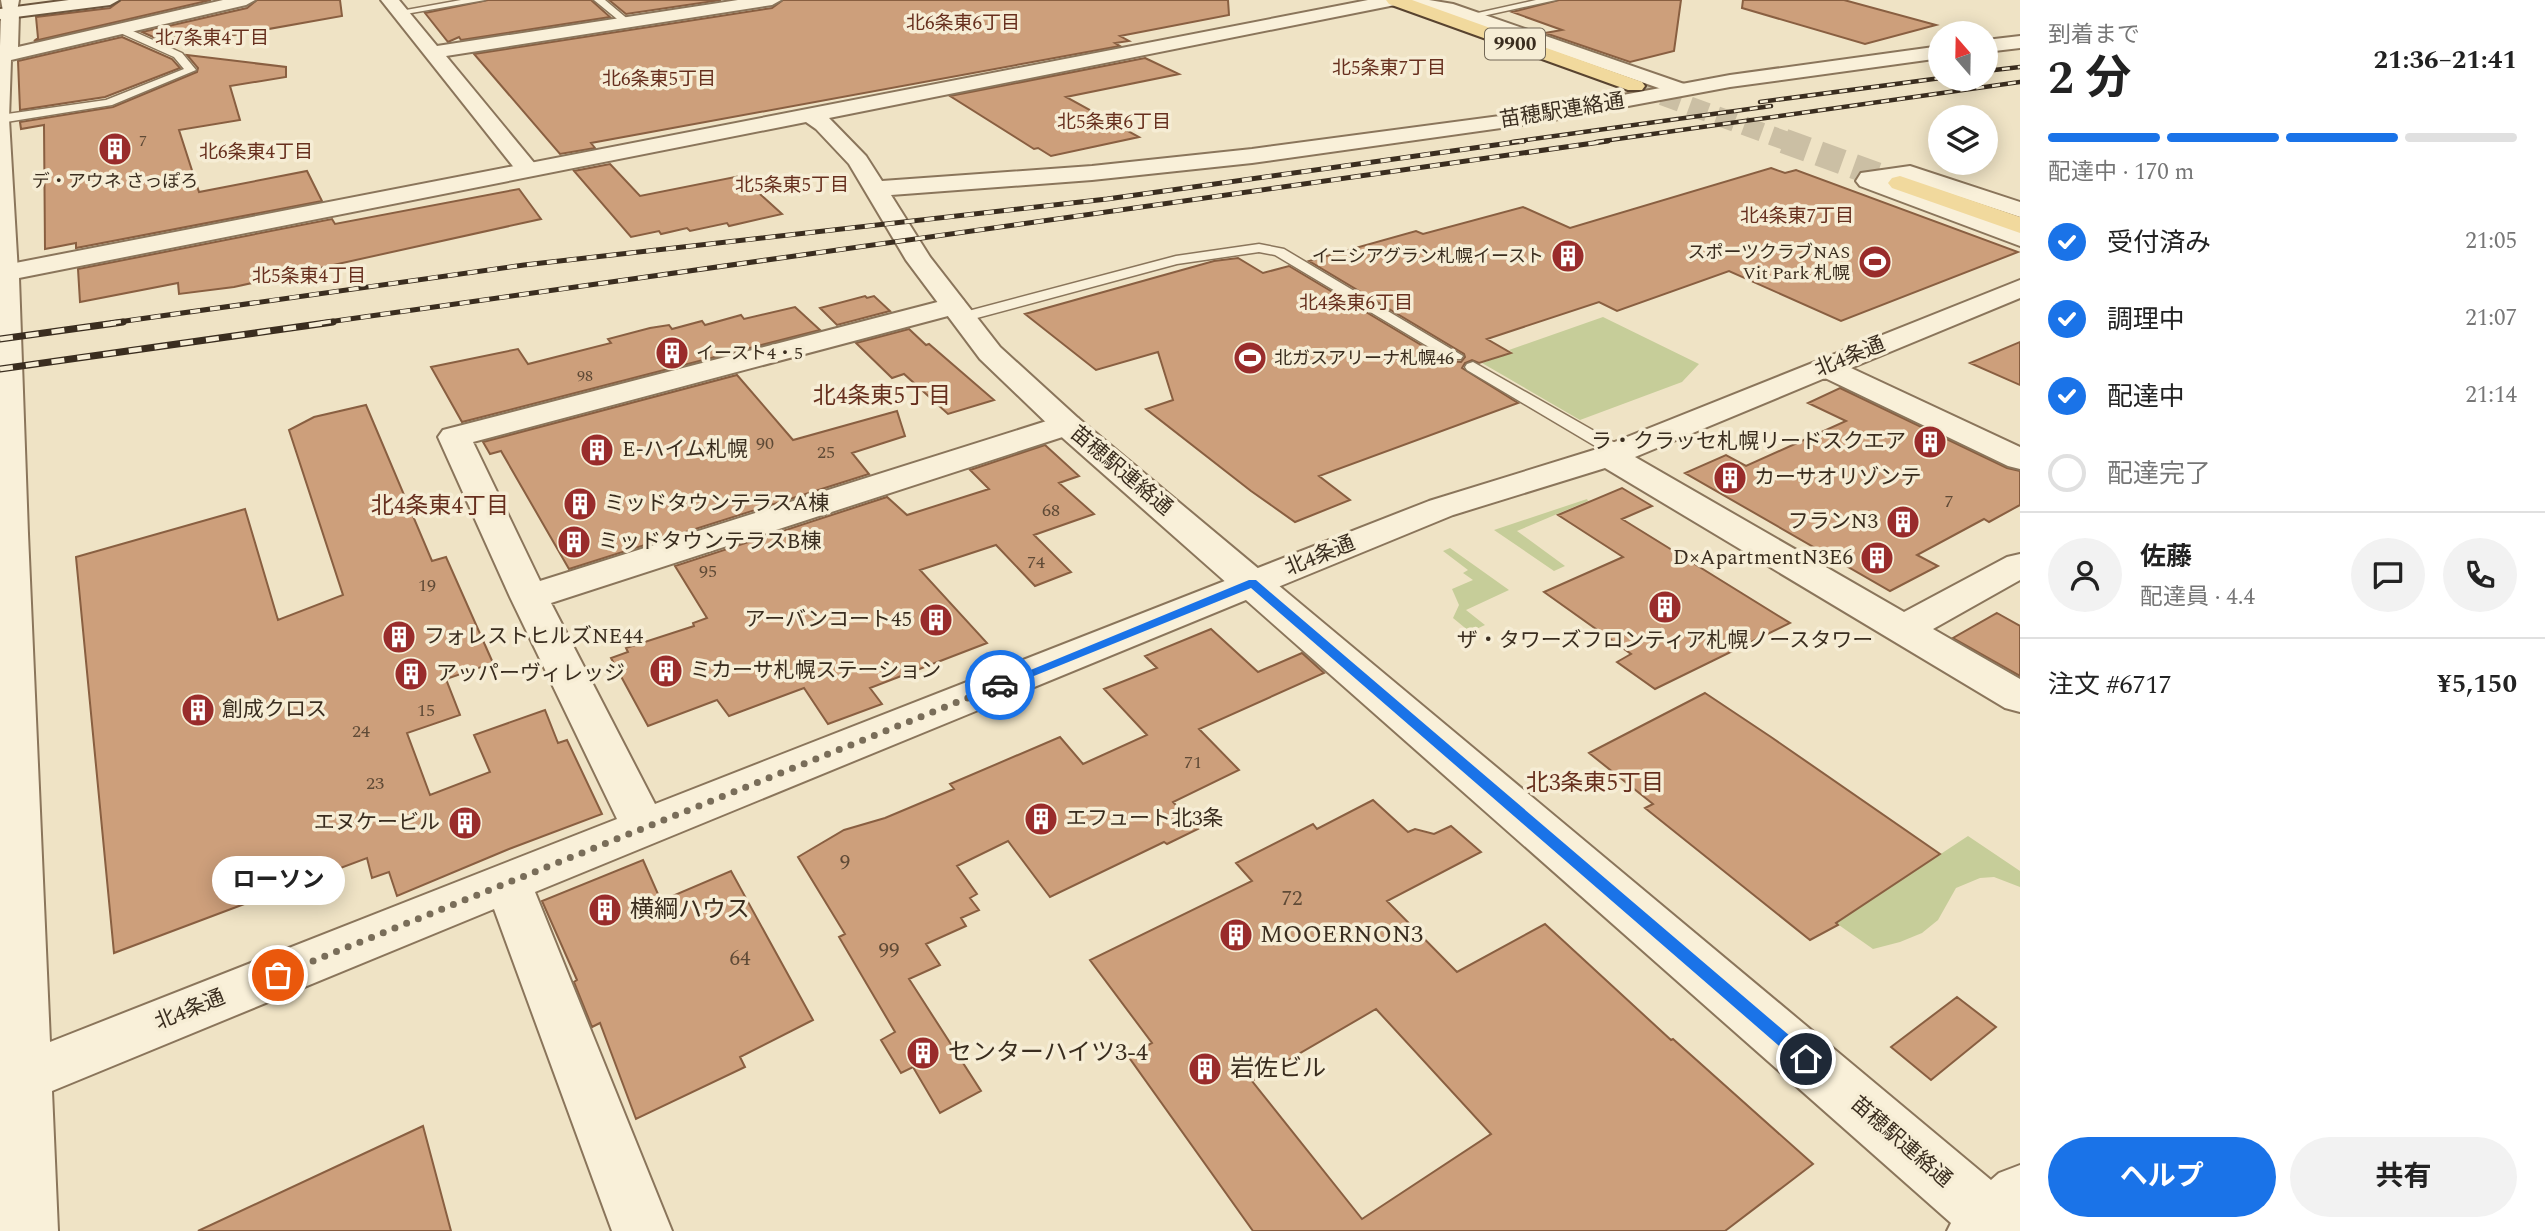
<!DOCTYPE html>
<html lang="ja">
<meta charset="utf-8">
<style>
body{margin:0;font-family:Spectral,"Noto Sans JP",serif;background:#f2f2f2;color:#222;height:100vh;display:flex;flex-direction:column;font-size:26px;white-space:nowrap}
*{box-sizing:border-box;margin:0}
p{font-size:23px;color:#767676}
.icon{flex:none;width:38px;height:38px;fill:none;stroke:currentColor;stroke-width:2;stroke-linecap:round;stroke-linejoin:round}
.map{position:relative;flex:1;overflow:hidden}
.side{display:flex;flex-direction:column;background:#fff;width:525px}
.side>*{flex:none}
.needle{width:46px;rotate:340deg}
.fabs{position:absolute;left:1928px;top:21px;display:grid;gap:14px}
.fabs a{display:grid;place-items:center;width:70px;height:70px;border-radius:50%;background:#fff;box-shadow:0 4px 18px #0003;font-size:35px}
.pin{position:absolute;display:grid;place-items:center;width:60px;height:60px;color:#fff;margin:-30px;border:4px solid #fff;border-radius:50%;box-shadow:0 2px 7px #0007}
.courier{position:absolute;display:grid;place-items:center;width:70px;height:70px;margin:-35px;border:5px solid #1a73e8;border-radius:50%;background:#fff;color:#222;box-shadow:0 2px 9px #0007}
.bubble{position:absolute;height:49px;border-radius:24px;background:#fff;box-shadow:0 4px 18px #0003;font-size:23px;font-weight:700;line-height:49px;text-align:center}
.headline em{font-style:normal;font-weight:700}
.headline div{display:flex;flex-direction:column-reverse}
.headline{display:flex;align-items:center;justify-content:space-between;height:119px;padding:0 28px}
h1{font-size:46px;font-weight:700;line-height:52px}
.bar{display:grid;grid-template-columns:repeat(4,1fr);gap:10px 7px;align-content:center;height:84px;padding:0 28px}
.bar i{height:9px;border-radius:5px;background:#e0e0e0}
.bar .on{background:#1a73e8}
.bar p{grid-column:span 4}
.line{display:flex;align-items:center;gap:18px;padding:0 28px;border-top:2px solid #e0e0e0}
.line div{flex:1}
.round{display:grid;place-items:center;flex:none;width:74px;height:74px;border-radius:37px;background:#f2f2f2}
ol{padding:0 28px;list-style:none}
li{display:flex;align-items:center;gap:21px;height:77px}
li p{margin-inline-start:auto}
li .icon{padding:7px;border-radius:50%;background:#1a73e8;color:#fff;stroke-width:4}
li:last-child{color:#767676}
li i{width:38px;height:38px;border:4px solid #e0e0e0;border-radius:50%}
.primary-button{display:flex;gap:14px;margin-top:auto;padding:14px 28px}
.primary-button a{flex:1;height:80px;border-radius:42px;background:#1a73e8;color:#fff;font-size:28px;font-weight:700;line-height:80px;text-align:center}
.primary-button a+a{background:#f2f2f2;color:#222}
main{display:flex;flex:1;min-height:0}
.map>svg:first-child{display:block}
.green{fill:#c6cd99}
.building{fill:#cd9f7b;stroke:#895f41;stroke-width:2;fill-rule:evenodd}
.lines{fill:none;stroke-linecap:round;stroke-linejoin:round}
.primary-tunnel-far1{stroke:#cbbfa4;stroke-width:19;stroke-dasharray:19 10;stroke-linecap:butt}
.primary-tunnel{stroke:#cbbfa4;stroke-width:25;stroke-dasharray:25 12;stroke-linecap:butt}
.service-casing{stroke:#8a755b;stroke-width:3}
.minor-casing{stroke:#8a755b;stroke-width:4}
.tertiary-casing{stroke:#8a755b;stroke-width:4}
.secondary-casing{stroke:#6c563e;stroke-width:4}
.primary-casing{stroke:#58432f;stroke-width:4}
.service{fill:#f9f0d9;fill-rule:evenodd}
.minor{fill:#f9f0d9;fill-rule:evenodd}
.tertiary{fill:#f9f0d9;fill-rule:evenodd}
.secondary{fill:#f9f0d9;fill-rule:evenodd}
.primary{fill:#f1d99d;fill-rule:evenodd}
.rail-far2-casing{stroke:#3a2d1f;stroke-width:4.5}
.rail-far1-casing{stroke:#3a2d1f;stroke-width:5}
.rail-casing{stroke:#3a2d1f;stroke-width:7}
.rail-far2{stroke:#f6edd5;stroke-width:2.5;stroke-dasharray:8;stroke-linecap:butt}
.rail-far1{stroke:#f6edd5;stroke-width:3.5;stroke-dasharray:10;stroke-linecap:butt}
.rail{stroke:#f6edd5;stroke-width:4.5;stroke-dasharray:13;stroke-linecap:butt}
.route{fill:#1a73e8}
.done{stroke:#796d59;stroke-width:7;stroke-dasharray:0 12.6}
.labels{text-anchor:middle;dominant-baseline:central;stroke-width:7;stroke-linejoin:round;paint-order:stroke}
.far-number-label{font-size:16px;fill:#5f4a36}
.far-poi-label{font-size:18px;fill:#3a2d1f;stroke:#f6edd5;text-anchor:end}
.number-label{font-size:18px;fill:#5f4a36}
.far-neighbourhood-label{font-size:19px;fill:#672f1e;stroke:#f6edd5}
.shield{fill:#f6edd5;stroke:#726756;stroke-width:2}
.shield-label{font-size:19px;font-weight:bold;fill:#3a2d1f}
.street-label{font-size:21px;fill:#3a2d1f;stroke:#f6edd5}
.poi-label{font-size:21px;fill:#3a2d1f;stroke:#f6edd5;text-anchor:start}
.near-number-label{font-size:21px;fill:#5f4a36}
.neighbourhood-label{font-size:23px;fill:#672f1e;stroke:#f6edd5}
.near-poi-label{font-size:24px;fill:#3a2d1f;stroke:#f6edd5;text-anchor:start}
</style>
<main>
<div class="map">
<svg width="2020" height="1231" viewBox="0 0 2020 1231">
<rect width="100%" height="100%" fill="#efe3c5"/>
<!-- green -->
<path class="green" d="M1603,317L1699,364L1682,382L1580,420L1482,363L1512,352L1509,350Z
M1587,499L1588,501L1517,531L1565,566L1554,571L1494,530Z
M1450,548L1509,590L1466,610L1485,625L1470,632L1453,618L1459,605L1452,589L1473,580L1463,573L1468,570L1443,551Z
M1968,836L2020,871V887L1994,877L1980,878L1956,888L1938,920L1922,933L1900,942L1873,949L1836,923Z"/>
<!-- building -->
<path class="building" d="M121,0H211L34,41L38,38L36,17L110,8Z
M257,0H340L342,16L173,46L142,32L247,8Z
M488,0H591L610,17L461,40L459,37L448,42L425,13Z
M609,0H721L626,14Z
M783,0H1228L1229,15L1120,36L1129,41L1115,43L1120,46L591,143L595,148L560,154L474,54L772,8Z
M1559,0H1681L1674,51L1630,62L1545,33L1562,30L1512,12Z
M1743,0H1844L1936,25L1865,44L1742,8Z
M122,37L172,59L180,68L105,97L20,110L18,61Z
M187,55L286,67V77L230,86L240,120L179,130L199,192L307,171L322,201L76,248V243L45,249L44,125L21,129L20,122L113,107L197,72L198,68Z
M1145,58L1179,74L1066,97L1139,137L1051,156L1038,148L1034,149L950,96Z
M610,164L640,196L740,176L782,214L729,226L727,223L690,231L687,228L661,234L659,231L631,237L574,171Z
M1771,168L1785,173L1796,170L2018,252L1841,321L1729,271L1617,311L1599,302L1487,339L1511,353L1479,363L1472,360L1465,363L1462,368L1518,403L1319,476L1350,500L1295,522L1251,491L1146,409L1173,400L1158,352L1096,370L1025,314L1214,261L1238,258L1263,273L1289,266L1448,361L1461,362L1465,357L1464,354L1309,261L1416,231L1423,234L1523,207L1570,228Z
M519,189L541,219L234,287L179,294L178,283L80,302L78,269L332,219L335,224Z
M865,296L867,298L874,296L890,311L837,325L820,308Z
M795,307L820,330L462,422L431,367L518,349L528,364L611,343L608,339L650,328L669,325L672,329L702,321L705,325L741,315L744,319Z
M909,329L926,345L929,344L994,400L948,414L904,374L892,378L856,343Z
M2020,342V385L1970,363Z
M737,375L793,440L897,411L905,436L852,453L869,474L569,569L501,451L490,454L483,442Z
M1840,388L2007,468L2020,471V505L1989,522L1984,519L1917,555L1938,566L1890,591L1685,473L1726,455L1746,466L1846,421L1808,403Z
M366,405L432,561L446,557L493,663L446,679L460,715L407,733L430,795L490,772L474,735L545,710L558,743L567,740L602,814L509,849L397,896L389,872L372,878L367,858L114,953L76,557L245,509L278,620L343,595L289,430L314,417Z
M1045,445L1079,476L1059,483L1094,514L1034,535L1071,572L1035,586L996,545L920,570L987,643L870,688L882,704L828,724L804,688L729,716L717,700L648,726L611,658L628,652L626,648L694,626L693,623L707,618L675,566L887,497L907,515L989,489L970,470Z
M1622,488L1652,506L1622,519L1790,623L1655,689L1617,662L1631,654L1544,592L1623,557L1558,515Z
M1997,613L2020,626V676L1953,638Z
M1211,629L1258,672L1302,653L1324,673L1199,729L1239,770L1173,802L1198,829L1167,844L1164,842L1050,897L1008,841L957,866L977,894L970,898L979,910L961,918L966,926L926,944L940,965L909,979L981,1091L940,1113L913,1067L901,1073L881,1040L895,1032L839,937L845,934L798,857L844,830L885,818L954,789L950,784L1060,737L1083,764L1147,735L1104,689L1157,668L1145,656Z
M1705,693L1771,737L1940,854L1836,923L1838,925L1810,940L1645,808L1653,804L1589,753Z
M1373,800L1408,832L1415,829L1434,834L1451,826L1481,852L1387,901L1457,972L1545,924L1671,1040L1673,1039L1813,1164L1725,1231H1253L1128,1056L1152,1043L1090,960L1252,881L1236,863L1313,824L1317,829ZM1376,1009L1491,1134L1362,1219L1252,1081Z
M643,860L661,901L731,871L813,1020L740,1057L745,1067L636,1119L600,1023L592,1027L574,982L577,980L542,901Z
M1957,997L1996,1027L1931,1080L1891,1047Z
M423,1126L451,1231H198Z"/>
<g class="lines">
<!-- primary-tunnel-far1 -->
<path class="primary-tunnel-far1" d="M1635,86L1789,142"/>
<!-- primary-tunnel -->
<path class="primary-tunnel" d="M1784,141L1900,183"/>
<defs>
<path id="service" d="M461,0H485L400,15L395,12Z
M594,0H605L630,21L622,23Z
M1536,0H1556L1469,19L1464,16Z
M116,27H124L182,53L196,70L112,105L0,123V115L106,100L184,69L174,57L116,31Z
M1259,244L1284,249L1463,356L1461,359H1449L1275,255L1259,252L1177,264L962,322L954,317L957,314L1176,256Z
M1473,362L1624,448L1627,452L1624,456H1612L1467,370L1465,367L1467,364Z"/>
<path id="minor" d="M223,0H255L246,5L11,60L9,119L18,273L14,279L0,280V46L1,13L4,9H16L19,13L18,47Z
M381,0H399L437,46L738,0H781L772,5L446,56L540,170L536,175H520Z
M1386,0H1429L1453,4L1687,85L1690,89L1687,93H1673L1444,13L1395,5Z
M1910,166L2020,202V217L1908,180L1893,182L2020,229V246L1860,186L1856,181L1861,173Z
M2020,280V298L1851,368L2020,447V469L2008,466L1825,378L1635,457L1904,612L2007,557L2020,554V580L1933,629L2020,679V712L2005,708L1605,468L1453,515L535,892L672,1231H612L494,909L52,1091L58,1231H0V526L10,523L23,526L28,534L50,1042L617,819L510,597L438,437L443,430L953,298L963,300L967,306L963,312L473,442L540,581L1056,418L1067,415L1078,418L1083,425L1078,432L551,603L655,804L1429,501L1597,449Z"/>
<path id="tertiary" d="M1,0H19L16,17H4Z
M1368,0H1404L1395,5L829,118L866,156L882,181L1092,166L1252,149L1537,111L1730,75L1941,46V58L1730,87L1537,123L1252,163L1092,180L891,195L930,257L1000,347L1078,418L1991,1180L1999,1173L2020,1165V1231H1947L1951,1223L1056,432L980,359L906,260L849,164L816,129L806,122L19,278L28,534L23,542L0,548V266Z
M2020,36V48L1986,52V40Z
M23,1052L42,1060L50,1077L42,1094L0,1111V1061Z"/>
<path id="secondary" d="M69,0H119L110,5L0,19V9Z"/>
<path id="primary" d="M1386,0H1412L1642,82L1645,86L1642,90H1628L1389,4Z
M1900,176L2020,217V233L1892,188L1888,183L1892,178Z"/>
</defs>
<!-- service casing -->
<use href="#service" class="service-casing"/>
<!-- minor casing -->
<use href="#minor" class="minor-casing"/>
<!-- tertiary casing -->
<use href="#tertiary" class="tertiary-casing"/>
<!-- secondary casing -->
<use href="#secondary" class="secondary-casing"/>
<!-- primary casing -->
<use href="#primary" class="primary-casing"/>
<!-- service -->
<use href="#service" class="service"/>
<!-- minor -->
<use href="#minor" class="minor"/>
<!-- tertiary -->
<use href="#tertiary" class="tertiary"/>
<!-- secondary -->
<use href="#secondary" class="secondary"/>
<!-- primary -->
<use href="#primary" class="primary"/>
<defs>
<path id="rail-far2" d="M1986,71L2020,67
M1760,102L1941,78
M1512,142L1771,106
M1596,142L2020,82"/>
<path id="rail-far1" d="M111,323L524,265L1107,199L1524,141
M321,323L1608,141"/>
<path id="rail" d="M0,339L123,322
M0,369L333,322"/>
</defs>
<!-- rail-far2 casing -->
<use href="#rail-far2" class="rail-far2-casing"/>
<!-- rail-far1 casing -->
<use href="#rail-far1" class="rail-far1-casing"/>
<!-- rail casing -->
<use href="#rail" class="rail-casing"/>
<!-- rail-far2 -->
<use href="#rail-far2" class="rail-far2"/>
<!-- rail-far1 -->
<use href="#rail-far1" class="rail-far1"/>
<!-- rail -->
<use href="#rail" class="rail"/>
</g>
<!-- route -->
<path class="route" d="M1249,580H1256L1811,1054L1814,1059L1811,1064H1800L1251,588L1004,688L1000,689L994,685Z"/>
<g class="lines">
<!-- done -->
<path class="done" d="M278,975L1000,685"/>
</g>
<!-- icons -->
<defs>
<symbol id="building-disc" viewBox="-11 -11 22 22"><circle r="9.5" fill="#992c2b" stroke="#f6edd5"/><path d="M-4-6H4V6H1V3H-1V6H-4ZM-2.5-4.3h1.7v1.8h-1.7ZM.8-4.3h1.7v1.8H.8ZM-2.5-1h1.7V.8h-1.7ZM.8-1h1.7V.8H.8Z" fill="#fff"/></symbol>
<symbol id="stadium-disc" viewBox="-11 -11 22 22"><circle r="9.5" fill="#992c2b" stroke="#f6edd5"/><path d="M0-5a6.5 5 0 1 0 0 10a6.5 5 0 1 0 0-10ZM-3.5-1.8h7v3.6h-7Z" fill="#fff"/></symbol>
</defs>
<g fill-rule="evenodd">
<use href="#building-disc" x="96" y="130" width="38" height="38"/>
<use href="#building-disc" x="1549" y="237" width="38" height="38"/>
<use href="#stadium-disc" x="1856" y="243" width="38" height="38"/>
<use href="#building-disc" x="653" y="334" width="38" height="38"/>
<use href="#stadium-disc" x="1231" y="339" width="38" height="38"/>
<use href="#building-disc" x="1911" y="423" width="38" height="38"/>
<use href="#building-disc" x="578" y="431" width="38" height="38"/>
<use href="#building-disc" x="1711" y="459" width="38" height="38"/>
<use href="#building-disc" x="561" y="485" width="38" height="38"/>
<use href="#building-disc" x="1884" y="503" width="38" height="38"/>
<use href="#building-disc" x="555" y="523" width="38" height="38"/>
<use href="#building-disc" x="1858" y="539" width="38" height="38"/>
<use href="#building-disc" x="1646" y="588" width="38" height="38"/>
<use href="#building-disc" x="917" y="601" width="38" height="38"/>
<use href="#building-disc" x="380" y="618" width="38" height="38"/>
<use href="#building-disc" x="647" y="652" width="38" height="38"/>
<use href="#building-disc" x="392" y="655" width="38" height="38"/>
<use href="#building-disc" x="179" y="691" width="38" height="38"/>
<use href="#building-disc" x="1022" y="800" width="38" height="38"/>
<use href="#building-disc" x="446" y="804" width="38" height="38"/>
<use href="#building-disc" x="586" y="891" width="38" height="38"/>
<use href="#building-disc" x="1217" y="916" width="38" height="38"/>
<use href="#building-disc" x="904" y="1034" width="38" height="38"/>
<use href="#building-disc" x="1186" y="1050" width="38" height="38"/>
</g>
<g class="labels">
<!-- far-number labels -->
<g class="far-number-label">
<text x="143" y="141">7</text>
<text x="585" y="376">98</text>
</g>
<!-- far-poi labels -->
<g class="far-poi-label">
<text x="115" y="181" text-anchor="middle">デ・アウネ さっぽろ</text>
<text x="1850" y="252">スポーツクラブNAS<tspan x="1850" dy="21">Vit Park 札幌</tspan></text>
<text x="1544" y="256">イニシアグラン札幌イースト</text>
<text x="696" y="353" text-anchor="start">イースト4・5</text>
<text x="1274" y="358" text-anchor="start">北ガスアリーナ札幌46</text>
</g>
<!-- number labels -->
<g class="number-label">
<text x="765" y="443">90</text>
<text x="826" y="452">25</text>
<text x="1949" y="501">7</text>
<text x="1051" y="510">68</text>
<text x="1036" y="562">74</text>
<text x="708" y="571">95</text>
<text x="427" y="585">19</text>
<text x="426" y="710">15</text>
<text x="361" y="731">24</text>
<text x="1193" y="762">71</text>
<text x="375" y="783">23</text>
</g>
<!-- far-neighbourhood labels -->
<g class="far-neighbourhood-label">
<text x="963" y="23">北6条東6丁目</text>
<text x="212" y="38">北7条東4丁目</text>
<text x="1389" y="68">北5条東7丁目</text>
<text x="659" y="79">北6条東5丁目</text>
<text x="1114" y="122">北5条東6丁目</text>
<text x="256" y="152">北6条東4丁目</text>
<text x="792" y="185">北5条東5丁目</text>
<text x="1797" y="216">北4条東7丁目</text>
<text x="309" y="276">北5条東4丁目</text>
<text x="1356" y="303">北4条東6丁目</text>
</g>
<!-- shield labels -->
<rect class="shield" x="1485" y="28.5" width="60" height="31" rx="5"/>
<g class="shield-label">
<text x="1515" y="44">9900</text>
</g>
<!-- street labels -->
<g class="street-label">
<text transform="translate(1562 111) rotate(-9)">苗穂駅連絡通</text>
<text transform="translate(1850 357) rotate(-22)">北4条通</text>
<text transform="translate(1121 471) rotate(40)">苗穂駅連絡通</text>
<text transform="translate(1320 556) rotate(-22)">北4条通</text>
<text transform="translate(190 1010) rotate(-22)">北4条通</text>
<text transform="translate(1901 1142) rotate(41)">苗穂駅連絡通</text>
</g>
<!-- poi labels -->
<g class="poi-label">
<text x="1906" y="442" text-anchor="end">ラ・クラッセ札幌リードスクエア</text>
<text x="622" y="450">E-ハイム札幌</text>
<text x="1754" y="478">カーサオリゾンテ</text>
<text x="604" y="504">ミッドタウンテラスA棟</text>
<text x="1878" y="522" text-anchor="end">フランN3</text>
<text x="598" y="542">ミッドタウンテラスB棟</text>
<text x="1853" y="558" text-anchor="end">D×ApartmentN3E6</text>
<text x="912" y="620" text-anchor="end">アーバンコート45</text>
<text x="424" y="637">フォレストヒルズNE44</text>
<text x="1665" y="641" text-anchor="middle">ザ・タワーズフロンティア札幌ノースタワー</text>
<text x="690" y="671">ミカーサ札幌ステーション</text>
<text x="436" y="674">アッパーヴィレッジ</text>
<text x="222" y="710">創成クロス</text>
<text x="1066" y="819">エフュート北3条</text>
<text x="440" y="823" text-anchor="end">エヌケービル</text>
</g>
<!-- near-number labels -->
<g class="near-number-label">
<text x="845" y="863">9</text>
<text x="1292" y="899">72</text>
<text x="889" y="951">99</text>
<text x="740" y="959">64</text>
</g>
<!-- neighbourhood labels -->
<g class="neighbourhood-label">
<text x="882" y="396">北4条東5丁目</text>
<text x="440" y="506">北4条東4丁目</text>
<text x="1595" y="783">北3条東5丁目</text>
</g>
<!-- near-poi labels -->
<g class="near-poi-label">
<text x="630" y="910">横綱ハウス</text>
<text x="1260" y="935">MOOERNON3</text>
<text x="948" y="1053">センターハイツ3-4</text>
<text x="1230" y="1069">岩佐ビル</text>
</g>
</g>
</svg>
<div class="fabs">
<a><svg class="needle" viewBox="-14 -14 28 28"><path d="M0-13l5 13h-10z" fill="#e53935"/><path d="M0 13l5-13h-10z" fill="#767676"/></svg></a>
<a><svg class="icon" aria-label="layers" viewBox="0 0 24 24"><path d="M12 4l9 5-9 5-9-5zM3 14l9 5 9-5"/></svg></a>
</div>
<div class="pin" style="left:278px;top:975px;background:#ea580c"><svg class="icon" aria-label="bag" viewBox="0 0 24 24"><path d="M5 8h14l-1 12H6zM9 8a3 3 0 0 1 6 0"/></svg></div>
<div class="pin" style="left:1806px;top:1059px;background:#1f2937"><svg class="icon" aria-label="home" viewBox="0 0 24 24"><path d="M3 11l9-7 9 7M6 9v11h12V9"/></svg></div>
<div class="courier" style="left:1000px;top:685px"><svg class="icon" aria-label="car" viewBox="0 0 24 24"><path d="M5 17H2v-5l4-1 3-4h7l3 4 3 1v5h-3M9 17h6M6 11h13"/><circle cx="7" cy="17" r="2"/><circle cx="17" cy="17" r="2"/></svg></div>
<div class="bubble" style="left:212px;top:856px;width:133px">ローソン</div>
</div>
<section class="side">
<div class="headline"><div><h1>2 分</h1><p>到着まで</p></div><em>21:36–21:41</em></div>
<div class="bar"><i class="on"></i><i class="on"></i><i class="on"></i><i></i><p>配達中 · 170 m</p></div>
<ol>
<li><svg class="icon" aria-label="check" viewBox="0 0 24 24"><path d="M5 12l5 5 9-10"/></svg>受付済み<p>21:05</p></li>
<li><svg class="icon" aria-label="check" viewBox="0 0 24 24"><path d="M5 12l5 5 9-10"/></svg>調理中<p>21:07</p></li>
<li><svg class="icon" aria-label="check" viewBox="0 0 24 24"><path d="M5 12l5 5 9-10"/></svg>配達中<p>21:14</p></li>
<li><i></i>配達完了</li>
</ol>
<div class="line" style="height:126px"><a class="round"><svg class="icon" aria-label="person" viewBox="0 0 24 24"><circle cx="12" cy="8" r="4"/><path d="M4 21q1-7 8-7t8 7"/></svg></a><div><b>佐藤</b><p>配達員 · 4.4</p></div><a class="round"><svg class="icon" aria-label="chat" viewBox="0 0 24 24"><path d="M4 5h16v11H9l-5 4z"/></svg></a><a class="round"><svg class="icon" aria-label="phone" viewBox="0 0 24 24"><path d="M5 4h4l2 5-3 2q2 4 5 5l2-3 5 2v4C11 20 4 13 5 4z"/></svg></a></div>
<div class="line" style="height:91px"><div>注文 #6717</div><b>¥5,150</b></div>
<div class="primary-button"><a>ヘルプ</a><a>共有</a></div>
</section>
</main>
